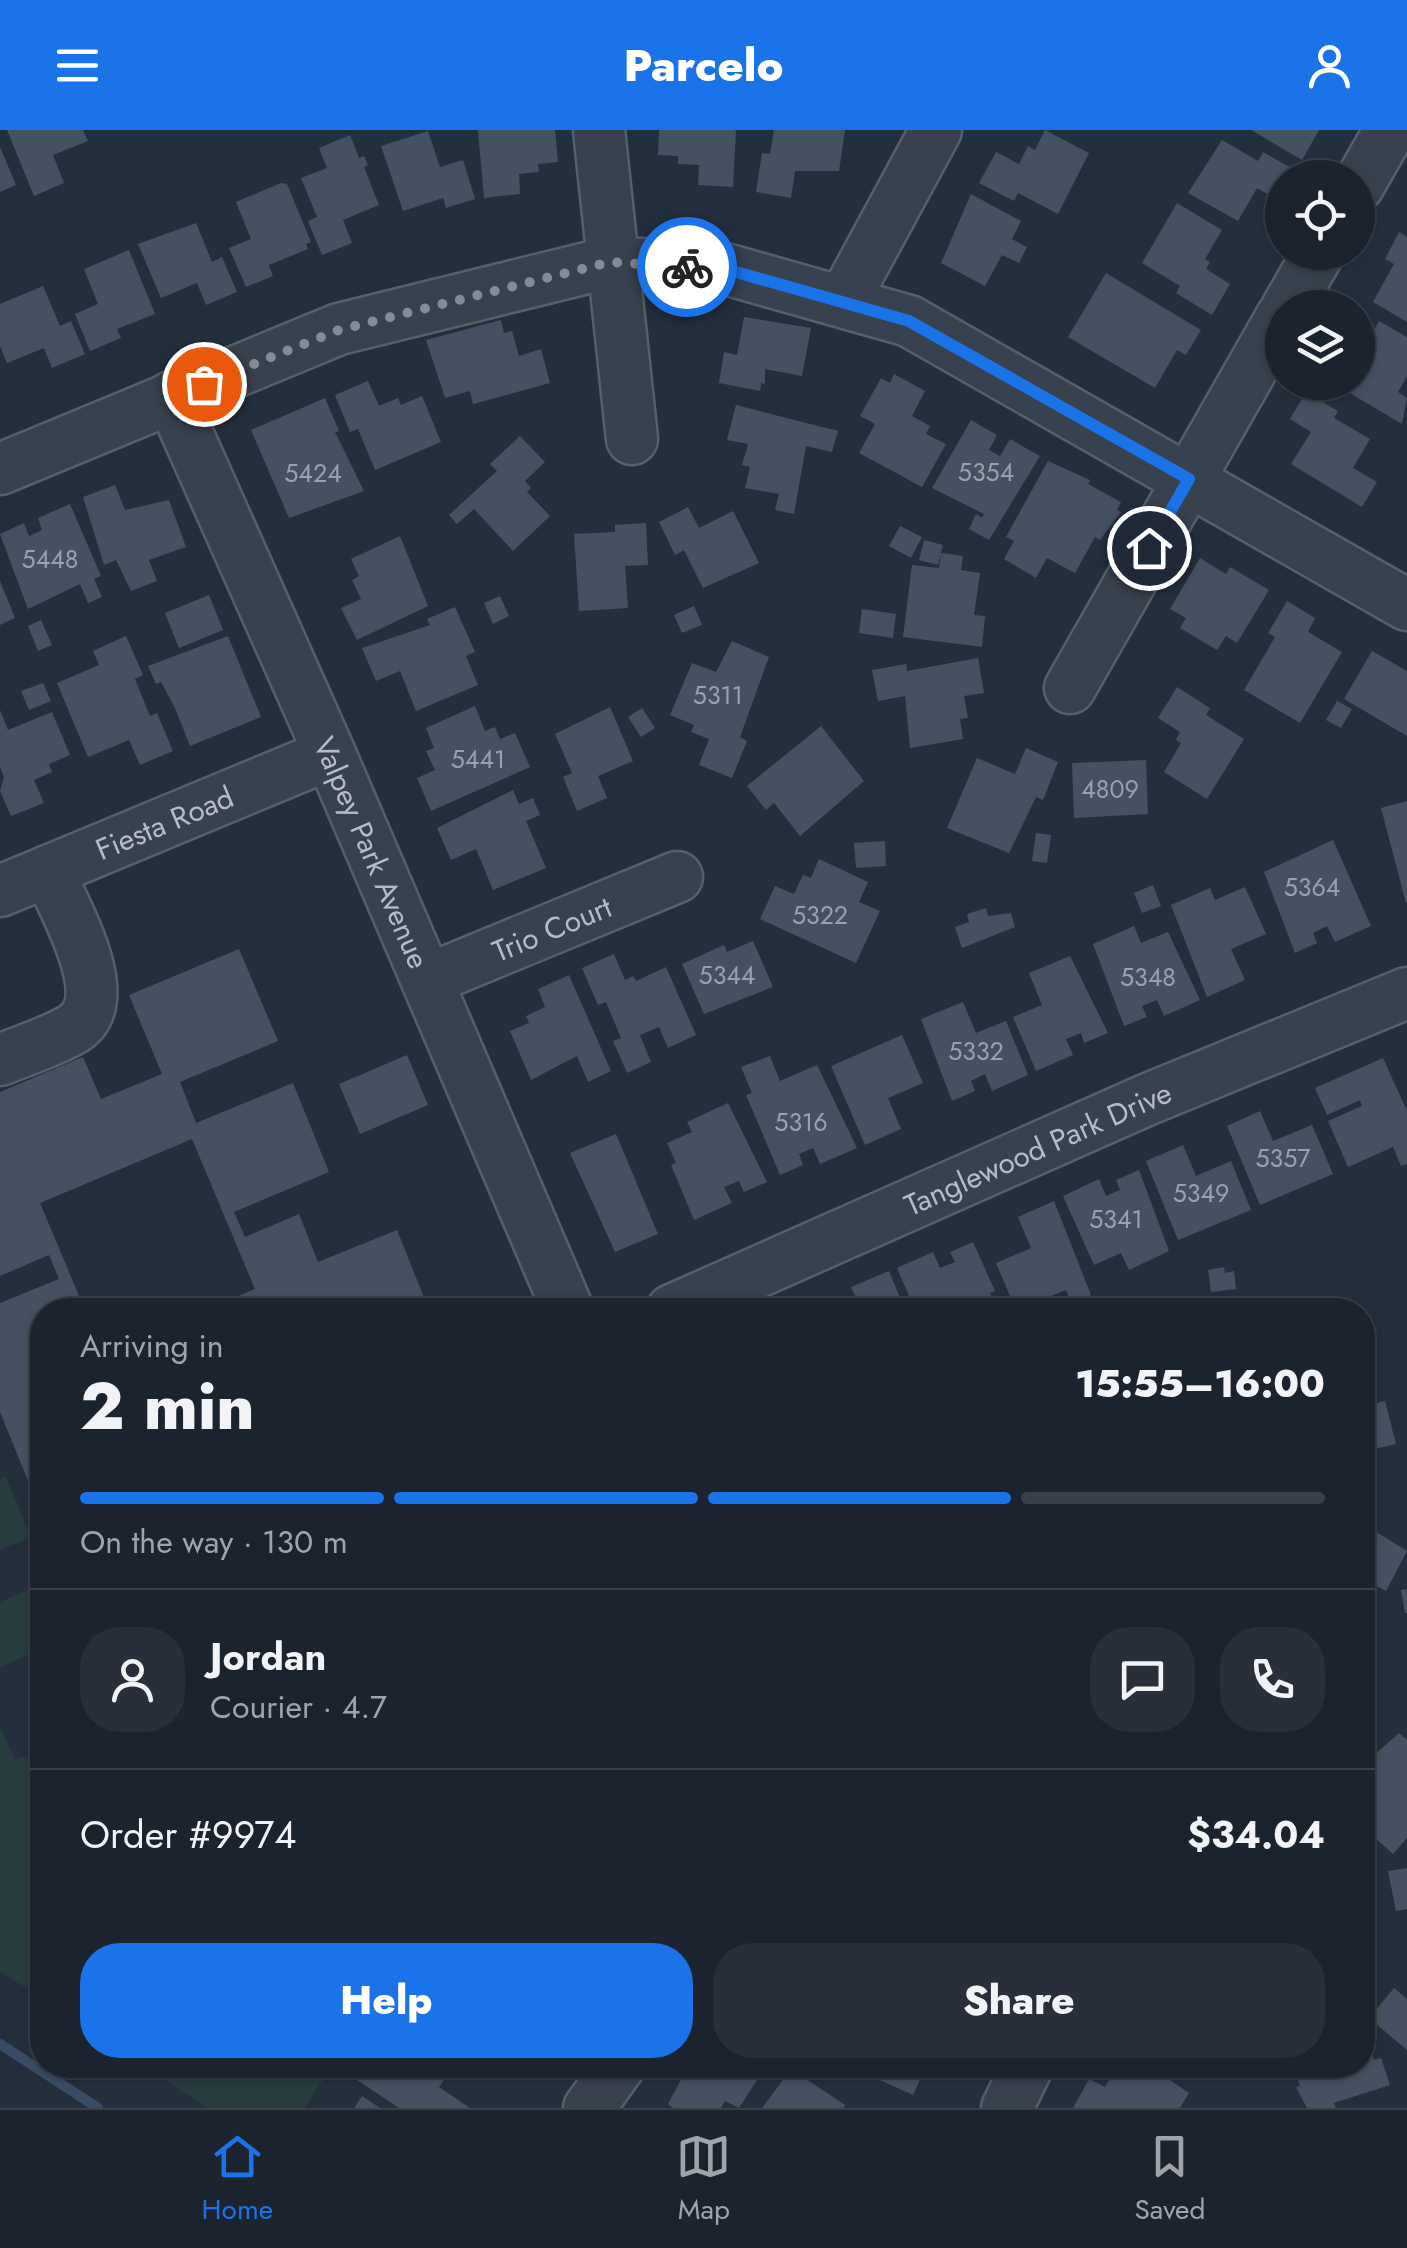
<!DOCTYPE html>
<meta charset="utf-8">
<style>
body{margin:0;font-family:Jost,sans-serif;background:#282f3a;color:#f1f3f6;height:100vh;display:flex;flex-direction:column;font-size:38px;white-space:nowrap}
*{box-sizing:border-box;margin:0}
p{font-size:32px;color:#a0a4aa}
.icon{flex:none;width:55px;height:55px;fill:none;stroke:currentColor;stroke-width:2;stroke-linecap:round;stroke-linejoin:round}
.map{position:relative;flex:1;overflow:hidden}
.panel{position:absolute;left:30px;top:1168px;width:1345px;height:780px;display:flex;flex-direction:column;background:#1b232e;border-radius:40px;box-shadow:0 2px 8px #0004,0 0 0 2px #39404a}
.panel>*{flex:none}
.controls{position:absolute;left:1265px;top:30px;display:grid;gap:20px}
.controls a{display:grid;place-items:center;width:110px;height:110px;border-radius:50%;background:#1b232e;box-shadow:0 2px 8px #0004,0 0 0 2px #39404a;font-size:50px}
.pin{position:absolute;display:grid;place-items:center;width:85px;height:85px;color:#fff;margin:-42px;border:5px solid #fff;border-radius:50%;box-shadow:0 2px 10px #0007}
.courier{position:absolute;display:grid;place-items:center;width:100px;height:100px;margin:-50px;border:8px solid #1a73e8;border-radius:50%;background:#fff;color:#222;box-shadow:0 2px 12px #0007}
.headline em{font-style:normal;font-weight:800}
.headline div{display:flex;flex-direction:column-reverse}
.headline{display:flex;align-items:center;justify-content:space-between;height:170px;padding:0 50px}
h1{font-size:65px;font-weight:800;line-height:75px}
.bar{display:grid;grid-template-columns:repeat(4,1fr);gap:15px 10px;align-content:center;height:120px;padding:0 50px}
.bar i{height:12px;border-radius:8px;background:#39404a}
.bar .current{background:#1a73e8}
.bar p{grid-column:span 4}
.line{display:flex;align-items:center;gap:25px;padding:0 50px;border-top:2px solid #39404a}
.line div{flex:1}
.round{display:grid;place-items:center;flex:none;width:105px;height:105px;border-radius:40px;background:#282f3a}
.primary-button{display:flex;gap:20px;margin-top:auto;padding:20px 50px}
.primary-button a{flex:1;height:115px;border-radius:40px;background:#1a73e8;color:#fff;font-size:40px;font-weight:800;line-height:115px;text-align:center}
.primary-button a+a{background:#282f3a;color:#f1f3f6}
header{display:flex;justify-content:space-between;align-items:center;height:130px;padding:0 50px;background:#1a73e8;color:#fff;font-size:45px;font-weight:800}
.tab-bar{display:flex;justify-content:space-around;align-items:center;height:140px;border-top:2px solid #39404a;background:#1b232e;font-size:28px;color:#a0a4aa}
.tab-bar a{display:grid;justify-items:center;gap:5px}
.tab-bar .current{color:#1a73e8}
.map>svg:first-child{display:block}
.green{fill:#263c3f}
.lines{fill:none;stroke-linecap:round;stroke-linejoin:round}
.stream{stroke:#394c67;stroke-width:10}
.building{fill:#455162}
.minor-casing{stroke:#565f6c;stroke-width:55}
.minor{stroke:#38414e;stroke-width:50}
.done{stroke:#828b98;stroke-width:10;stroke-dasharray:0 18}
.route{stroke:#1a73e8;stroke-width:12}
.labels{text-anchor:middle;dominant-baseline:central;stroke-width:9;stroke-linejoin:round;paint-order:stroke}
.number-label{font-size:25px;fill:#98a1af}
.street-label{font-size:30px;fill:#b4bcc9;stroke:#1d2633}
</style>
<header><svg class="icon" aria-label="menu" viewBox="0 0 24 24"><path d="M4 6h16M4 12h16M4 18h16"/></svg>Parcelo<svg class="icon" aria-label="person" viewBox="0 0 24 24"><circle cx="12" cy="8" r="4"/><path d="M4 21q1-7 8-7t8 7"/></svg></header>
<div class="map">
<svg width="1407" height="1978" viewBox="0 0 1407 1978">
<rect width="100%" height="100%" fill="#242f3e"/>
<!-- green -->
<path class="green" d="M6,1347L31,1407L0,1420V1350Z
M42,1454V1519L0,1537V1472Z
M0,1597L15,1630L42,1619V1869L0,1841Z
M143,1935H333L304,1978H208Z"/>
<g class="lines">
<!-- stream -->
<path class="stream" d="M0,1914L98,1978"/>
</g>
<!-- building -->
<path class="building" d="M7,0H83L88,11L53,25L64,53L34,66Z
M478,0H555L558,32L538,34L539,42L519,44L520,64L484,68Z
M659,0H736L733,57L698,55L699,35L678,34V26L658,25Z
M774,0H845L839,41H795L791,68L756,62L762,23L770,24Z
M1045,0L1089,23L1058,84L1018,63L1014,71L979,53L996,22L1019,34L1028,16L1035,20Z
M1251,0H1319L1302,30Z
M428,1L440,37L463,30L475,69L446,78L443,68L403,81L381,16Z
M350,5L359,28L364,26L368,35L364,37L379,75L343,90L352,113L322,125L308,91L317,87L301,48L327,38L319,18Z
M1222,10L1258,31L1263,22L1295,40L1290,48H1282L1278,70L1257,58L1238,91L1188,63Z
M0,17L16,55L0,62Z
M281,53L287,54L311,112L306,114L308,119L269,135L273,146L246,157L229,118L251,109L236,72Z
M971,64L1021,91L1012,109L1027,117L1019,133L1002,125L985,156L941,133Z
M1177,73L1222,100L1205,129L1210,132L1206,139L1230,154L1212,185L1176,163L1180,156L1142,133Z
M196,93L212,132L222,127L237,162L206,175L197,153L161,168L138,114Z
M1399,102L1407,107V192L1373,172L1394,134L1385,129Z
M129,120L155,184L117,199L121,208L90,221L75,184L98,174L84,139Z
M1106,143L1201,200L1186,225L1177,220L1155,258L1068,207Z
M43,156L60,196L71,191L85,224L52,238L44,218L7,233L0,216V174Z
M744,187L811,198L802,246L765,239V254L761,253L760,261L719,253L724,222L737,225Z
M501,190L504,203L512,201L519,226L541,219L550,253L473,274L470,261L445,268L426,210Z
M1379,191L1407,207V246L1398,262L1407,268L1402,294L1331,252H1358V215L1363,205L1369,209Z
M894,244L925,261L912,286L930,296L926,304L946,314L922,357L859,323L875,294L860,286L881,248L890,253Z
M368,251L379,276L398,268L401,275L422,266L441,312L375,340L358,299L350,302L335,265Z
M1306,262L1338,281L1334,288L1370,309L1353,338L1377,352L1362,377L1291,334L1311,302L1290,289Z
M325,268L339,301L335,302L364,361L289,388L251,300Z
M736,275L838,301L832,322L806,316L794,384L775,380L779,364L745,358L750,337L742,335L748,314L727,310Z
M971,290L997,305L989,320L1000,326L1010,309L1040,326L989,410L969,399L976,384L982,388L984,384L932,358Z
M520,306L545,332L525,351L531,358L527,362L550,386L513,421L474,379L457,394L449,385L497,341L490,334Z
M1048,331L1090,350L1088,354L1121,372L1117,380L1121,382L1100,410L1095,407L1075,443L1047,428L1036,448L1004,429L1014,411L1006,407Z
M115,355L125,380L169,370L186,417L149,430L157,451L131,461L116,430L104,435L83,367Z
M70,374L101,446L94,449L102,467L88,473L80,454L28,479L0,404L24,393L29,406L42,400L38,388Z
M688,377L699,398L733,381L759,433L703,458L684,420L675,425L659,392Z
M646,393L648,435L625,436L628,478L579,481L574,404L615,402V395Z
M900,396L922,407L911,428L889,416Z
M400,406L428,476L357,510L341,478L361,469L352,450L359,446L351,429Z
M924,410L943,415L941,423L963,426L961,440L980,443L974,485L985,486L982,517L903,507L912,435L939,438L941,423L938,435L919,430Z
M1200,428L1226,444L1230,437L1269,460L1237,513L1226,506L1217,520L1180,498L1186,488L1170,479Z
M0,451L15,488L0,495Z
M209,465L223,500L179,518L165,483Z
M500,466L509,486L493,494L484,473Z
M1287,471L1315,488L1308,502L1342,522L1300,593L1244,560L1275,507L1268,503Z
M694,476L702,495L682,503L674,485Z
M455,477L475,522L466,526L478,555L416,581L400,541L376,551L362,518L430,495L427,489Z
M862,479L896,484L893,508L859,503Z
M41,490L52,515L38,521L28,496Z
M126,506L143,545L135,549L150,586L157,583L173,621L140,635L129,610L88,627L57,553L99,535L93,521Z
M228,506L261,587L190,616L175,578L161,552L156,554L148,536Z
M732,511L769,527L740,607L747,611L732,648L699,635L709,609L691,602L694,595L670,585L692,533L716,542Z
M1372,521L1407,541V606L1344,569Z
M978,528L984,563L964,566L968,588L960,589L963,609L910,618L905,566L878,571L872,540L906,534L907,541Z
M43,553L51,571L29,580L21,561Z
M1177,557L1210,578L1206,585L1244,609L1207,669L1164,642L1181,613L1176,610L1180,602L1158,588Z
M1337,571L1352,579L1341,598L1326,590Z
M475,576L485,601L495,597L500,609L515,603L530,637L431,681L417,648L435,640L426,621L434,618L426,598Z
M610,577L633,631L598,646L607,668L577,681L563,647L572,643L555,604Z
M642,578L655,598L641,607L628,587Z
M0,580L8,600L52,582L70,625L49,634L52,642L34,650L44,673L11,686L0,661L4,647L0,637Z
M821,596L864,651L800,706L774,673L766,680L747,656Z
M1026,618L1058,632L1043,670L1036,667L1009,723L947,698L977,628L1015,644Z
M1146,630L1148,684L1074,688L1072,633Z
M513,660L519,674L533,668L540,685L526,691L546,738L493,760L476,719L451,730L437,698Z
M1407,671V772L1406,773L1381,678Z
M1036,703L1051,705L1047,733L1032,731Z
M1333,710L1371,796L1335,812L1327,796L1313,803L1317,813L1295,823L1264,742Z
M885,711L886,736L856,738L854,713Z
M819,729L868,752L859,772L880,781L856,833L760,789L775,756L794,764L803,745L811,748Z
M1153,755L1161,776L1142,783L1134,763Z
M1245,757L1266,804L1231,819L1245,850L1207,867L1171,775L1210,758L1215,770Z
M986,778L988,786L1011,783L1015,797L962,818L955,797L969,792L967,784Z
M1134,796L1141,813L1168,802L1200,870L1164,886L1157,870L1142,876L1147,887L1124,896L1093,814Z
M753,811L773,857L704,884L682,834L724,815L727,822Z
M239,819L278,911L180,952L196,993L293,953L329,1042L234,1082L245,1107L299,1084L318,1132L397,1100L429,1180H205L255,1159L192,1009L40,1073L85,1180H42V1385L0,1282V1173L59,1149L49,1125L0,1146V962L83,927L101,969L162,944L129,865Z
M614,824L625,850L633,846L636,851L666,837L696,905L668,918L659,897L640,905L651,932L627,943L613,911L621,908L606,872L598,875L582,838Z
M1070,826L1108,903L1084,913L1081,903L1066,909L1073,925L1036,941L1013,887L1042,875L1029,843Z
M569,845L611,941L588,952L577,926L531,950L510,901L529,893L526,886L545,877L538,859Z
M963,872L976,903L1006,891L1028,945L992,961L985,944L971,951L975,961L952,971L921,889Z
M902,905L923,953L888,968L901,999L865,1015L831,936Z
M407,925L428,975L360,1004L339,954Z
M770,926L780,951L817,935L857,1018L820,1034L813,1018L799,1024L803,1035L780,1045L746,965L752,963L741,937Z
M1383,928L1407,981V1034L1401,1036L1393,1017L1348,1037L1328,991L1362,976L1360,970L1327,985L1315,958Z
M728,973L767,1052L744,1062L739,1051L724,1057L732,1073L694,1090L671,1035L676,1033L667,1013L692,1002L687,992Z
M1260,981L1273,1011L1312,995L1333,1044L1260,1075L1227,996Z
M616,1004L658,1104L615,1122L570,1023Z
M1183,1015L1196,1046L1231,1031L1251,1080L1178,1110L1146,1031Z
M1139,1040L1169,1121L1129,1140L1121,1123L1094,1135L1063,1066L1099,1049L1106,1066L1120,1060L1116,1050Z
M1054,1071L1091,1165L1072,1174L1066,1160L1016,1180L996,1133L1031,1118L1018,1087Z
M973,1112L995,1161L990,1163L998,1180H915L897,1138L933,1122L940,1138L955,1132L950,1122Z
M1224,1137L1225,1143L1234,1141L1236,1159L1211,1162L1208,1140Z
M889,1141L905,1180H815L840,1170L844,1180L859,1174L851,1157Z
M1239,1171L1258,1180H1235Z
M1385,1271L1396,1314L1362,1322V1277Z
M1362,1327L1371,1354L1362,1356Z
M1362,1393L1407,1421L1386,1461L1362,1448Z
M1407,1459V1483H1405L1401,1460Z
M1399,1603L1407,1610V1708L1393,1724L1363,1697L1375,1684L1362,1673V1636Z
M1407,1738V1779L1396,1781L1388,1741Z
M1394,1858L1407,1869V1920L1369,1888Z
M1363,1897L1374,1930L1381,1928L1390,1955L1334,1973L1336,1978H1307L1296,1957L1300,1956L1293,1935H1362Z
M366,1935L388,1941L392,1935H454L439,1957L470,1978H399L357,1950Z
M689,1935H749L746,1939L759,1947L739,1978L725,1971L721,1978H673L668,1974Z
M868,1935H927L913,1965L864,1943Z
M1105,1935H1148L1189,1963L1180,1978H1073L1089,1949L1105,1957L1113,1944L1103,1938Z
M1189,1935H1220V1936L1192,1944Z
M791,1939L845,1975L844,1978H762Z
M362,1966L380,1978H354Z"/>
<g class="lines">
<defs>
<g id="minor">
<path d="M599,0L632,309"/>
<path d="M1358,56L1390,0"/>
<path d="M844,170L936,0"/>
<path d="M1287,178L1319,122"/>
<path id="s1" d="M171,267L330,624L568,1180"/>
<path d="M0,339L339,199L611,132L729,140L909,191L1407,475"/>
<path d="M1070,558L1282,186"/>
<path id="s2" d="M0,761L330,624"/>
<path id="s3" d="M427,850L677,747"/>
<path d="M0,930C24,920 51,912 73,899C120,871 64,778 48,741"/>
<path id="s4" d="M672,1180L1146,970L1407,863"/>
<path d="M589,1978L620,1935"/>
<path d="M1007,1978L1028,1935"/>
</g>
</defs>
<!-- minor casing -->
<use href="#minor" class="minor-casing"/>
<!-- minor -->
<use href="#minor" class="minor"/>
</g>
<g class="lines">
<!-- done -->
<path class="done" d="M204,254L339,200L610,132L687,137"/>
<!-- route -->
<path class="route" d="M687,137L729,140L909,191L1189,349L1149,418"/>
</g>
<g class="labels">
<!-- number labels -->
<g class="number-label">
<text x="986" y="342">5354</text>
<text x="313" y="343">5424</text>
<text x="50" y="429">5448</text>
<text x="718" y="565">5311</text>
<text x="478" y="629">5441</text>
<text x="1110" y="659">4809</text>
<text x="1312" y="757">5364</text>
<text x="820" y="785">5322</text>
<text x="727" y="845">5344</text>
<text x="1148" y="847">5348</text>
<text x="976" y="921">5332</text>
<text x="801" y="992">5316</text>
<text x="1283" y="1028">5357</text>
<text x="1201" y="1063">5349</text>
<text x="1116" y="1089">5341</text>
</g>
<!-- street labels -->
<g class="street-label">
<text stroke="none"><textPath href="#s2" startOffset="178">Fiesta Road</textPath></text>
<text stroke="none"><textPath href="#s1" startOffset="498">Valpey Park Avenue</textPath></text>
<text stroke="none"><textPath href="#s3" startOffset="135">Trio Court</textPath></text>
<text stroke="none"><textPath href="#s4" startOffset="400">Tanglewood Park Drive</textPath></text>
</g>
</g>
</svg>
<div class="controls">
<a><svg class="icon" aria-label="locate" viewBox="0 0 24 24"><circle cx="12" cy="12" r="6"/><path d="M12 2v4M12 18v4M2 12h4M18 12h4"/></svg></a>
<a><svg class="icon" aria-label="layers" viewBox="0 0 24 24"><path d="M12 4l9 5-9 5-9-5zM3 14l9 5 9-5"/></svg></a>
</div>
<div class="pin" style="left:204px;top:254px;background:#ea580c"><svg class="icon" aria-label="bag" viewBox="0 0 24 24"><path d="M5 8h14l-1 12H6zM9 8a3 3 0 0 1 6 0"/></svg></div>
<div class="pin" style="left:1149px;top:418px;background:#1f2937"><svg class="icon" aria-label="home" viewBox="0 0 24 24"><path d="M3 11l9-7 9 7M6 9v11h12V9"/></svg></div>
<div class="courier" style="left:687px;top:137px"><svg class="icon" aria-label="bike" viewBox="0 0 24 24"><circle cx="6" cy="16" r="4"/><circle cx="18" cy="16" r="4"/><path d="M6 16l4-8h5l3 8M10 8l3 8H6M13 5h3"/></svg></div>
<section class="panel">
<div class="headline"><div><h1>2 min</h1><p>Arriving in</p></div><em>15:55–16:00</em></div>
<div class="bar"><i class="current"></i><i class="current"></i><i class="current"></i><i></i><p>On the way · 130 m</p></div>
<div class="line" style="height:180px"><a class="round"><svg class="icon" aria-label="person" viewBox="0 0 24 24"><circle cx="12" cy="8" r="4"/><path d="M4 21q1-7 8-7t8 7"/></svg></a><div><b>Jordan</b><p>Courier · 4.7</p></div><a class="round"><svg class="icon" aria-label="chat" viewBox="0 0 24 24"><path d="M4 5h16v11H9l-5 4z"/></svg></a><a class="round"><svg class="icon" aria-label="phone" viewBox="0 0 24 24"><path d="M5 4h4l2 5-3 2q2 4 5 5l2-3 5 2v4C11 20 4 13 5 4z"/></svg></a></div>
<div class="line" style="height:130px"><div>Order #9974</div><b>$34.04</b></div>
<div class="primary-button"><a>Help</a><a>Share</a></div>
</section>
</div>
<nav class="tab-bar">
<a class="current"><svg class="icon" aria-label="home" viewBox="0 0 24 24"><path d="M3 11l9-7 9 7M6 9v11h12V9"/></svg>Home</a>
<a><svg class="icon" aria-label="map" viewBox="0 0 24 24"><path d="M3 6l6-2 6 2 6-2v14l-6 2-6-2-6 2zM9 4v14M15 6v14"/></svg>Map</a>
<a><svg class="icon" aria-label="saved" viewBox="0 0 24 24"><path d="M7 4h10v16l-5-4-5 4z"/></svg>Saved</a>
</nav>
